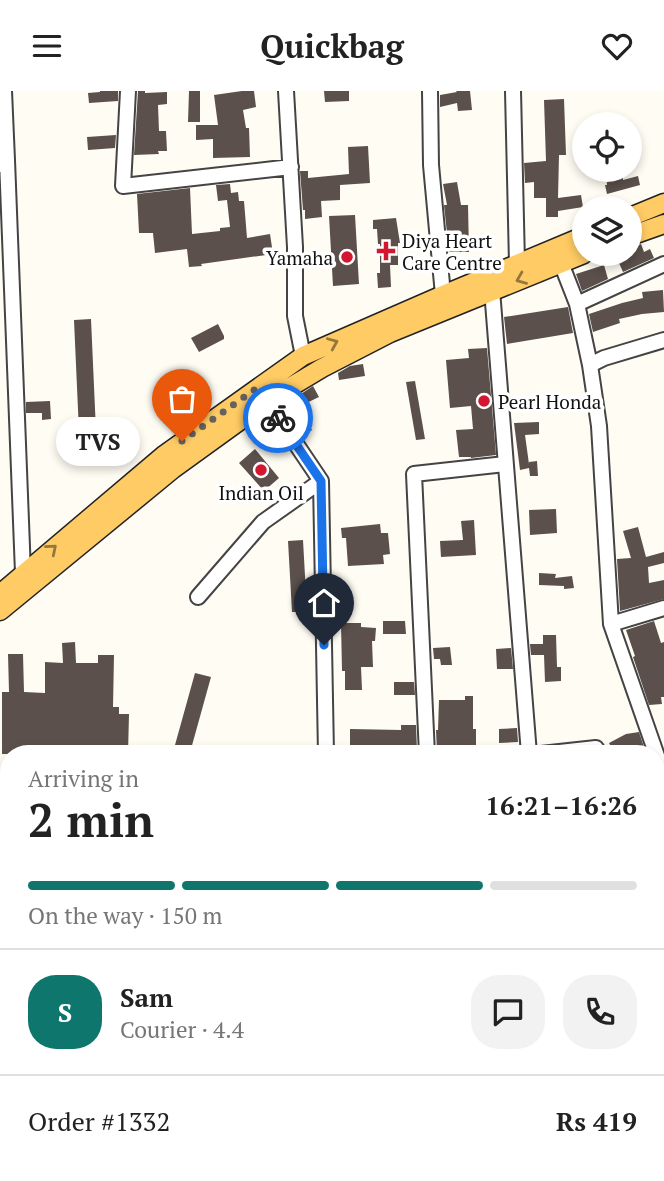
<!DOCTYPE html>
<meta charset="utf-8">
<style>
body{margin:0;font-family:"PT Serif",serif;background:#f2f2f2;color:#222;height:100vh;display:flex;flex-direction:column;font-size:26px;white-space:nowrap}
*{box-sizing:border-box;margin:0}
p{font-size:23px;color:#767676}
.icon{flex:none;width:38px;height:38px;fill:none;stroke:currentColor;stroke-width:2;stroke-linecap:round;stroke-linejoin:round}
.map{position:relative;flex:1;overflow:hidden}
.sheet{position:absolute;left:0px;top:654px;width:665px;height:436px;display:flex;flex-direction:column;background:#fff;border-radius:28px 28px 0 0;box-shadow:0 4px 10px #0003}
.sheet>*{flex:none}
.controls{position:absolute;left:572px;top:21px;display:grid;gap:14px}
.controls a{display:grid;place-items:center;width:70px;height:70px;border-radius:50%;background:#fff;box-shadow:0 4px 10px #0003;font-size:35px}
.pin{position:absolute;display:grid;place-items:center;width:60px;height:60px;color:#fff;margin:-72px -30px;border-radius:50% 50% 50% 0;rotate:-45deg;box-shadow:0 0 7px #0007}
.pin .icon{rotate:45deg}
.courier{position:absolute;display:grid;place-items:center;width:70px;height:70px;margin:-35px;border:5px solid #1a73e8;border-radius:50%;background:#fff;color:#222;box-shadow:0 2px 9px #0007}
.bubble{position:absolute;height:49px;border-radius:24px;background:#fff;box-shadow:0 4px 10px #0003;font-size:23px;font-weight:700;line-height:49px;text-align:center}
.headline em{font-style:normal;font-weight:700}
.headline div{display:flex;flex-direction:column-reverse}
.headline{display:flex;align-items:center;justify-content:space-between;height:119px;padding:0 28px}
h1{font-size:46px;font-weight:700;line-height:52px}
.bar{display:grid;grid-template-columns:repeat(4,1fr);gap:10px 7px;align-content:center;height:84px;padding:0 28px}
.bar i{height:9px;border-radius:5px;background:#e0e0e0}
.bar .on{background:#0f766e}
.bar p{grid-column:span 4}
.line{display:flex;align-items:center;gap:18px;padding:0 28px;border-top:2px solid #e0e0e0}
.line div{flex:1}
.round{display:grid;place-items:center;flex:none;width:74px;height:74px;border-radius:28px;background:#f2f2f2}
header{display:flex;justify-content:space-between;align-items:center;height:91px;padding:0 28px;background:#fff;font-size:32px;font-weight:700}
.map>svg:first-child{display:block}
.building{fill:#5b504b}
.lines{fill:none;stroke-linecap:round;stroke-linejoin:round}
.minor-casing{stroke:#444;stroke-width:18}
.major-casing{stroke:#222;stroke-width:21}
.minor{stroke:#fff;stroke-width:14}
.major{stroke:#ffcb64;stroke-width:18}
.oneway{stroke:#94773f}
.done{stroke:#646360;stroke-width:7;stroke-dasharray:0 12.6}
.route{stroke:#1a73e8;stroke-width:9}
.poi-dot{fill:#d21731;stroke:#fff;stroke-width:2.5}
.labels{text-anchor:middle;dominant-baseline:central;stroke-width:7;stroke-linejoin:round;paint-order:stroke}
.poi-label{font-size:19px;fill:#111;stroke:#fff;text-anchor:start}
</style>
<header><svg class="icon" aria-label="menu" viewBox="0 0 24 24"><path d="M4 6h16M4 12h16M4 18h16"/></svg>Quickbag<svg class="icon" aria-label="heart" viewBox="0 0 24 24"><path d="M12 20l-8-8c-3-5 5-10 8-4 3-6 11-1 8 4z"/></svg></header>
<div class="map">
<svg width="664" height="1090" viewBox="0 0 664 1090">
<rect width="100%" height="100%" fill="#fffcf4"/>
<!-- building -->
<path class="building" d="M100,0H118V10L89,12L88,2L100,1Z
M138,0H145V2L167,1V13L158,14L159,40H166L167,60H158L159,63L134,64Z
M189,0H200V31H188Z
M242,0H254L256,16L243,19L246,37H249L250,66L213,67V48L196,49V34H218L214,4Z
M324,0H349V10L325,11Z
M456,0H470L472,19L458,20L457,12L440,16V4L457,1Z
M564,8L566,64H559L558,107L581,104L583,116L558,120V126H546V107H534V91L525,92L524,72L546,70L544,9Z
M116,44L115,57L88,59L87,46Z
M368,55L370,92L340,94V109L321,110L322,126L305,128V119H303L300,80H308V87L349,83L348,56Z
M606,79H622L623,89L638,85L640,94L607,103L605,94H607Z
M457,91L461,114H468L469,161H449L444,114H447L443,93Z
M230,93L231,102L238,101L239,110H244L247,147L270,143L273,163L201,173L202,175L189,176L187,158L155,162L153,142H139L137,103L190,97L192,143L220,140V137L230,136L227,109L218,110L216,94Z
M355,124L359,193L333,195L329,125Z
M396,127L400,152H398V174H390L391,196L378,197L377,182H380V153H378L377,138H373V129Z
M641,153L644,161L650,158L654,167L623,181L615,163H630V156Z
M604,174L608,188L582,200L576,183Z
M663,199L664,221L642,223L619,228L620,232L593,241L589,223L622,212L643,207L642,201Z
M568,216L573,242L507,253L504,226Z
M91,228L96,340L79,341L74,229Z
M218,233L224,245V248L199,261L191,247Z
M487,257L496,364L471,367V366H459L456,339L473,338L471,315L450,317L446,269L469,267L468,258Z
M363,273L365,285L339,289L338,282L350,275Z
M415,290L425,348L416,349L406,291Z
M313,295L319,306L298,316L312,339L302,345L283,316L292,309Z
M50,310L51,328L42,329V322H26V311Z
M539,331V343L525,344L529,373V371L537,370L538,385H530L529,377L520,379L514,332Z
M255,358L279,387L264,400L239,372Z
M556,418L557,442L530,444L529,419Z
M474,429L476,464L441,466L440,450L463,449L461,430Z
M380,433L381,442H388L390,463L383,464L384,473L348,475L346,447H342L341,437Z
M638,436L646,466L664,461V472L648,476L649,492L664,489V508L620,520L617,468L631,467L623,440Z
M303,449L307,521H292L288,450Z
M539,482L556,483L555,487L572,485L574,497L564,498V495L539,494Z
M383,530H405L406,543H383Z
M654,530L661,552L664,551V606H661L662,613L649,614L633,566L635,565L626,539Z
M341,532H361V536L376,537L375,550H372L373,576H361L362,599H345V580H342Z
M543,544H556L557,576H561V590L545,591L544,564H531L530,553H543Z
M75,551L76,572H98V564H114L113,616H119V623H129L128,663H2V601H9L8,563H23L24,601L45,602V571L63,572L62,552Z
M450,556L452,574H441L440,568H434L433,557Z
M511,557L513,578H497L496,558Z
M195,582L211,586L191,658L175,654Z
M394,591H414L415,604H394Z
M465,605H473V638H476V659L437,661L436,639H438L439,609H465Z
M401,634H416L417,660H398V655L350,656V638L401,639Z
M517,637L518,651L499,652V638Z
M639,641L644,656L624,659L627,663H615L609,652L626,643Z
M0,1031H9V1051L6,1065H9L7,1090H0Z
M246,1082H309V1090H246Z
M562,1082H656V1090H562Z"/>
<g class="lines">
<defs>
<path id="minor" d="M128,0L123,95L291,76
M286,0L295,156V225L303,265
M430,0L431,74L443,204
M513,0L517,173
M7,69L23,482
M4,75L7,69L4,0
M561,172L577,213L590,274L599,335L611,533L664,685
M492,199L529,663
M577,213L664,173
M590,274L604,267L664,249
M261,301L321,390L326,663
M198,506L263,431L321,390
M611,533L664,517
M427,663L414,383L505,373
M541,663L596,657
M656,710L664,706
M656,763L664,803
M0,826V883
M656,867L664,865
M0,883V914
M656,961H664
M656,1033H664
M417,1082V1090
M513,1082V1090
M16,1090L18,1082
M154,1090L155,1082
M236,1090V1082
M318,1090L319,1082"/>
<path id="major" d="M630,126L664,112
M630,145L664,133
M0,503L164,364L303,265L443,204L584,145
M0,520L173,378L267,310L322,277L390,242L584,163"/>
</defs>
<!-- minor casing -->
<use href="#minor" class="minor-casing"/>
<!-- major casing -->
<use href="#major" class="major-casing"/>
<!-- minor -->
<use href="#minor" class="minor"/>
<!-- major -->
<use href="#major" class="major"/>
</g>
<!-- one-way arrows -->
<defs><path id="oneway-chevron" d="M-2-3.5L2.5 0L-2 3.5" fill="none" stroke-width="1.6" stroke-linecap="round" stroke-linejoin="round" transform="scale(1.75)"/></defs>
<g class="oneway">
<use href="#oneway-chevron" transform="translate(521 188) rotate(158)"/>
<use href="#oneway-chevron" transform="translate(333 252) rotate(-23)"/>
<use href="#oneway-chevron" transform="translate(52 458) rotate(-40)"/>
</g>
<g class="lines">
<!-- done -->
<path class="done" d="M182,350L257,297L278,327"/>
<!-- route -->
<path class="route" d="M278,327L321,390L324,554"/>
</g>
<!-- markers -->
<g class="poi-dot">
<path d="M382.5 149.5h7v7h7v7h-7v7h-7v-7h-7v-7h7z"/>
<circle cx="347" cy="166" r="7"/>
<circle cx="484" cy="310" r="7"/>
<circle cx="261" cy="379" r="7"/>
</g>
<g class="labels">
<!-- poi labels -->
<g class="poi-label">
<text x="402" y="149">Diya Heart<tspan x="402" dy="22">Care Centre</tspan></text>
<text x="333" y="166" text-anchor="end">Yamaha</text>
<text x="498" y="310">Pearl Honda</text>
<text x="261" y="401" text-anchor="middle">Indian Oil</text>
</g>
</g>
</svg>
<div class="controls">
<a><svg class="icon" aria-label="locate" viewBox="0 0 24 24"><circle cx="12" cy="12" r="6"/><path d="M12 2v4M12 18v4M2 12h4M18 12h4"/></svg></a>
<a><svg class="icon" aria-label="layers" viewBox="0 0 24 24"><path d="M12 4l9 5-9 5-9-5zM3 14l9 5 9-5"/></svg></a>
</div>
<div class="pin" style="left:182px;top:350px;background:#ea580c"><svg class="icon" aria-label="bag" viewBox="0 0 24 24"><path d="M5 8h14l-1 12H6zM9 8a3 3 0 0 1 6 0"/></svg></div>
<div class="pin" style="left:324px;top:554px;background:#1f2937"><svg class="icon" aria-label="home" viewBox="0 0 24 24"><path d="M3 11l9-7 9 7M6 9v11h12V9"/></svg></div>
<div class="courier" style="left:278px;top:327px"><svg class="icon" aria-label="bike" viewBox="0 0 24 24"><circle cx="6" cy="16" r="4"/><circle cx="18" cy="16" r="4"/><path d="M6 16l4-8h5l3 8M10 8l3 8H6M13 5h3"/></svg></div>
<div class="bubble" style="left:56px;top:326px;width:84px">TVS</div>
<section class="sheet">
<div class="headline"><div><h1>2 min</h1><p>Arriving in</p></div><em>16:21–16:26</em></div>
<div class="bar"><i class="on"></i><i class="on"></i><i class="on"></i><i></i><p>On the way · 150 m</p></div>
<div class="line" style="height:126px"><b class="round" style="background:#0f766e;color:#fff">S</b><div><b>Sam</b><p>Courier · 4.4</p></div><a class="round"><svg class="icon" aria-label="chat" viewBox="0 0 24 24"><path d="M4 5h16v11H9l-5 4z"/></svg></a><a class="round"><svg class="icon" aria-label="phone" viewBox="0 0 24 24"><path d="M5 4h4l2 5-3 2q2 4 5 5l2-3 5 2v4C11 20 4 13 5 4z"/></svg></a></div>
<div class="line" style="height:91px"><div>Order #1332</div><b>Rs 419</b></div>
</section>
</div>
